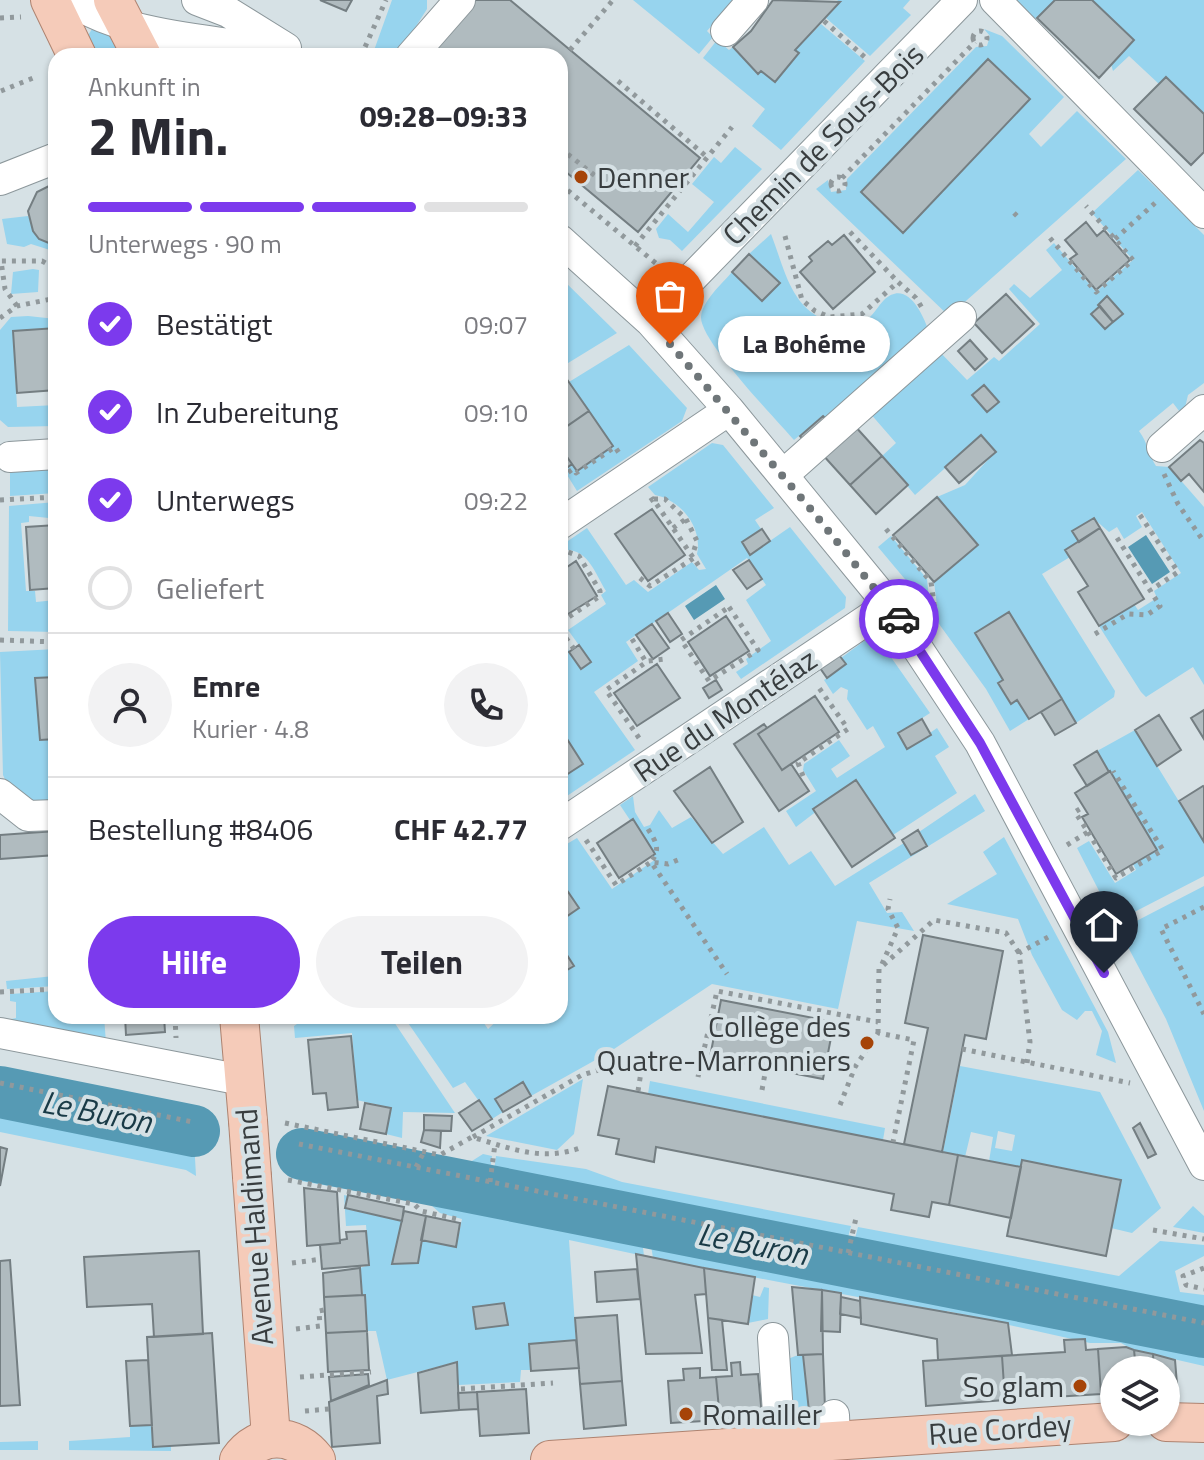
<!DOCTYPE html>
<html lang="de">
<meta charset="utf-8">
<style>
body{margin:0;font-family:"Titillium Web",sans-serif;background:#f2f2f3;color:#2b2b33;height:100vh;display:flex;flex-direction:column;font-size:30px;white-space:nowrap}
*{box-sizing:border-box;margin:0}
p{font-size:26px;color:#7c7c81}
.icon{flex:none;width:44px;height:44px;fill:none;stroke:currentColor;stroke-width:2;stroke-linecap:round;stroke-linejoin:round}
.map{position:relative;flex:1;overflow:hidden}
.sheet{position:absolute;left:48px;top:48px;width:520px;height:976px;display:flex;flex-direction:column;background:#fff;border-radius:24px;box-shadow:0 2px 6px #0004}
.sheet>*{flex:none}
.controls{position:absolute;left:1100px;top:1356px;display:grid;gap:16px}
.controls a{display:grid;place-items:center;width:80px;height:80px;border-radius:50%;background:#fff;box-shadow:0 2px 6px #0004;font-size:40px}
.pin{position:absolute;display:grid;place-items:center;width:68px;height:68px;color:#fff;margin:-82px -34px;border-radius:50% 50% 50% 0;rotate:-45deg;box-shadow:0 0 8px #0007}
.pin .icon{rotate:45deg}
.courier{position:absolute;display:grid;place-items:center;width:80px;height:80px;margin:-40px;border:6px solid #7c3aed;border-radius:50%;background:#fff;color:#222;box-shadow:0 2px 10px #0007}
.bubble{position:absolute;height:56px;border-radius:28px;background:#fff;box-shadow:0 2px 6px #0004;font-size:26px;font-weight:700;line-height:56px;text-align:center}
.head em{font-style:normal;font-weight:700}
.head div{display:flex;flex-direction:column-reverse}
.head{display:flex;align-items:center;justify-content:space-between;height:136px;padding:0 40px}
h1{font-size:52px;font-weight:700;line-height:60px}
.bar{display:grid;grid-template-columns:repeat(4,1fr);gap:12px 8px;align-content:center;height:96px;padding:0 40px}
.bar i{height:10px;border-radius:6px;background:#e1e1e2}
.bar .active{background:#7c3aed}
.bar p{grid-column:span 4}
.line{display:flex;align-items:center;gap:20px;padding:0 40px;border-top:2px solid #e1e1e2}
.line div{flex:1}
.round{display:grid;place-items:center;flex:none;width:84px;height:84px;border-radius:42px;background:#f2f2f3}
ol{padding:0 40px;list-style:none}
li{display:flex;align-items:center;gap:24px;height:88px}
li p{margin-inline-start:auto}
li .icon{padding:8px;border-radius:50%;background:#7c3aed;color:#fff;stroke-width:4}
li:last-child{color:#7c7c81}
li i{width:44px;height:44px;border:4px solid #e1e1e2;border-radius:50%}
.action{display:flex;gap:16px;margin-top:auto;padding:16px 40px}
.action a{flex:1;height:92px;border-radius:48px;background:#7c3aed;color:#fff;font-size:32px;font-weight:700;line-height:92px;text-align:center}
.action a+a{background:#f2f2f3;color:#2b2b33}
.map>svg:first-child{display:block}
.green{fill:#97d4ee;fill-rule:evenodd}
.water{fill:#569ab4}
.lines{fill:none;stroke-linecap:round;stroke-linejoin:round}
.river{stroke:#569ab4;stroke-width:52}
.building{fill:#b0bbbf;stroke:#747e82;stroke-width:2}
.minor-casing{stroke:#8c979b;stroke-width:32}
.major-casing{stroke:#ae8370;stroke-width:40}
.path{stroke:#91999c;stroke-width:5;stroke-dasharray:4 6;stroke-linecap:butt}
.minor{stroke:#fff;stroke-width:30}
.major{stroke:#f5cbb9;stroke-width:38}
.major-bridge-casing{stroke:#ae8370;stroke-width:40;stroke-linecap:butt}
.major-bridge{stroke:#f5cbb9;stroke-width:38}
.done{stroke:#6f7679;stroke-width:8;stroke-dasharray:0 14.4}
.route{stroke:#7c3aed;stroke-width:10}
.poi-dot{fill:#a64408;stroke:#d6e1e5;stroke-width:3}
.labels{text-anchor:middle;dominant-baseline:central;stroke-width:8;stroke-linejoin:round;paint-order:stroke}
.street-label{font-size:30px;fill:#383d3f;stroke:#d6e1e5}
.poi-label{font-size:30px;fill:#383d3f;stroke:#d6e1e5;text-anchor:start}
.water-label{font-size:32px;font-style:italic;fill:#193a46;stroke:#d6e1e5}
</style>
<div class="map">
<svg width="1204" height="1460" viewBox="0 0 1204 1460">
<rect width="100%" height="100%" fill="#d6e1e5"/>
<!-- green -->
<path class="green" d="M392,0H427V9L397,56H372Z
M633,0H734L707,31L713,37L699,54Z
M838,0H910L903,8L911,15L870,56L826,18Z
M1009,0H1055L1030,24Z
M1092,0H1204V114L1166,77L1159,84L1129,56L1113,71Z
M821,24L865,61L781,150L752,126L765,109L703,58L717,40L729,50L733,47L758,74L761,71L775,82L799,53L795,50Z
M92,29L111,33L125,56H91L87,37Z
M984,29L1002,36L1064,97L1029,134L1041,147L1077,111L1126,159L949,316L816,189L828,180L831,192L846,190L847,179L976,47L987,46L990,36ZM988,59L1030,99L903,232L861,192Z
M735,147L762,169L682,251L670,240L659,238L656,229L668,214L688,232L714,202L692,184L714,157L721,163Z
M1138,170L1204,235V383L1188,395L1183,416L1173,403L1139,431C1148,443 1148,454 1156,466L1169,467L1204,507V685L1193,667L1146,697L1141,692L1099,626L1134,604L1138,610L1157,598L1154,591L1181,573L1142,512L1136,516L1142,527L1124,539L1117,527L1109,532L1093,518L1072,531L1079,542L1070,557L1042,574L1115,691L1114,697L1076,723L1009,612L975,633L1003,680L999,683L1011,704L1017,700L1029,719L1010,731L986,689L934,617L938,613L934,582L978,545L937,497L965,485L995,452L981,436L915,495L882,456L896,443L869,412L937,349L967,380L994,357L999,361L1040,324L1009,289L1014,284L1030,298L1062,270L1046,250L1054,243L1096,292L1133,260L1092,213ZM1108,297L1122,314L1105,329L1091,314ZM984,385L998,402L987,412L972,396Z
M28,216L39,239L56,246V257L52,256L50,250L31,244L24,247L7,244L2,219Z
M771,234C784,267 790,306 825,320L818,326L824,336L844,334L849,328L847,323C852,322 862,322 866,320C873,316 878,306 884,300C906,279 922,312 928,329L829,422L823,416L794,440C776,419 700,341 701,317C702,301 722,284 732,272L762,301L779,284L749,254Z
M33,269L39,270L38,292L11,294L13,272Z
M560,277L617,333L560,368Z
M28,316L56,319V328L13,332L17,407L56,405V426L8,427L0,420V330L11,317Z
M629,345L687,408L682,421L577,491L564,470L572,464L577,471L569,382Z
M712,443L723,445L774,508L755,520L761,529L742,542L750,555L790,527L846,597L845,608L741,679L736,672L748,664L746,659L771,641L746,600L766,585L747,558L626,642L638,661L594,692L635,750L564,798L560,779L583,763L560,728V637L581,669L591,662L568,630L606,604L601,595L606,591C595,573 588,549 565,550L562,545L587,528L626,585L634,580L648,592L692,562L699,570L706,569L697,554C703,528 681,500 655,495L648,487Z
M52,465L56,493L10,496V467Z
M56,502V510H48L49,518L29,516V522L21,523L26,591H35L36,602L56,600V632L8,631L9,506Z
M891,536L927,579L930,609L878,547Z
M879,640L930,713L898,734L907,749L937,728L949,747L935,756L957,793L893,835L856,781L796,827L786,811L816,791L803,770L804,764L839,740L850,756L831,769L837,778L885,747L873,726L867,730L847,699L848,690L841,687L833,694L824,680L846,664L841,658L864,641Z
M56,649V677L35,679L40,740H48L50,757H56V802L29,804L8,786L3,775L0,652Z
M1135,730L1204,842V876L1115,922L1077,848L1089,841L1115,883L1136,870L1133,864L1157,850L1097,751Z
M975,794L985,811L869,883L887,913L902,912L914,931L857,921L838,1009L712,984L608,1053L531,1096L523,1082L495,1098L503,1112L492,1119L465,1082L453,1088L406,1020L413,1016H479L488,1029L502,1016H560V990L563,987L560,982V921L579,908L560,880V848L577,838L612,889L656,859L620,805L633,796L635,812L644,827L650,825L659,810L672,828L691,817L723,854L764,827L789,865L811,851L835,886L904,843L911,855L927,846L919,832Z
M1004,837L1108,1032L1116,1063L1096,1055L1102,1031L1092,1011H1085L1077,1020L1062,1010L1032,955L1018,919L947,904L997,874L983,852Z
M1204,886V1111L1166,1019L1119,930Z
M50,909H56V986L7,989L6,981L54,976Z
M56,991V1016H104L106,1043L12,1025L11,1019L16,1018V1002L10,1001V994Z
M309,1016H390L455,1113L403,1112L402,1138L386,1134L391,1108L357,1100L352,1033L295,1038L294,1026Z
M960,1066L1100,1092L1161,1208L1132,1233L1111,1228L1120,1179L1023,1160L1021,1167L989,1161L993,1137L971,1132L965,1157L943,1152ZM998,1131L1015,1135L1012,1151L995,1148Z
M14,1074L171,1104L193,1118L9,1082Z
M583,1079L574,1134L557,1150L486,1136Z
M650,1081L885,1128L883,1140L648,1094Z
M0,1101L149,1130L159,1141L160,1133L194,1140L196,1176L186,1170L0,1132Z
M299,1137L348,1142L420,1157L417,1164L299,1141Z
M483,1154L492,1156L489,1178L427,1166L430,1160L464,1166Z
M496,1156L586,1169L622,1182L851,1226L845,1249L493,1178Z
M299,1161L641,1231L644,1256L569,1240L576,1340L529,1344L531,1370H521L520,1382L458,1385L456,1362L387,1380L376,1331H367L360,1268L369,1265L366,1225L346,1226L344,1195L348,1196L346,1209L402,1221L392,1264L421,1240L456,1247L462,1219L440,1213L430,1204L301,1181ZM504,1303L507,1325L476,1329L473,1308Z
M1193,1206L1204,1216V1233L1173,1227Z
M858,1227L1119,1276L1160,1241L1204,1245V1256L1175,1271L1180,1292L1204,1295V1321L852,1250Z
M649,1233L1204,1344V1366L1134,1350L1121,1343H1090L947,1311V1314L653,1258Z
M764,1287L769,1288L768,1319L748,1323L752,1295L760,1297Z
M798,1355H803L809,1411L785,1412L780,1362Z
M152,1425L153,1447L171,1446V1451L69,1450V1441L130,1437V1426Z
M38,1441V1450H0V1442Z"/>
<!-- water -->
<path class="water" d="M1146,535L1170,572L1152,584L1128,547Z
M716,585L725,599L694,620L685,606Z"/>
<g class="lines">
<!-- river -->
<path class="river" d="M0,1092L194,1131
M302,1154L1204,1332"/>
</g>
<!-- building -->
<path class="building" d="M320,0H352L346,11Z
M475,0H510L700,158L638,232L560,167V56H429Z
M773,0L840,2L795,50L799,53L775,82L761,71L758,74L733,47L751,31Z
M1055,0H1092L1134,40L1099,78L1037,18Z
M988,59L1030,99L903,233L861,192Z
M1166,77L1204,114V152L1191,165L1134,109Z
M55,183H56V246L39,239L33,231L28,211L37,192Z
M1086,222L1097,236L1104,230L1130,260L1096,290L1070,259L1077,254L1065,240Z
M844,235L875,272L833,309L800,272L812,261L809,257L828,241L832,245Z
M749,254L780,283L762,301L732,272Z
M1006,294L1034,324L1002,353L974,323Z
M1107,296L1123,314L1113,322L1098,305Z
M1100,306L1113,322L1105,329L1091,314Z
M56,328V390L17,393L13,331Z
M970,340L987,359L975,370L958,351Z
M566,378L589,411L560,431V382Z
M984,385L999,402L987,412L972,395Z
M589,411L613,446L577,471L560,447V431Z
M823,416L829,422L806,443L800,436Z
M854,425L882,456L850,485L822,454Z
M981,435L996,452L959,483L945,467Z
M1200,440L1204,443V492L1189,474L1181,481L1169,467Z
M560,447L572,464L564,470L560,464Z
M882,456L908,485L876,514L850,485Z
M937,497L978,545L934,582L893,535Z
M652,509L685,555L648,581L615,534Z
M1094,518L1100,528L1079,542L1072,531Z
M56,525V588L30,590L26,527Z
M1100,528L1144,599L1099,626L1078,592L1088,586L1065,550Z
M762,529L770,541L750,555L742,542Z
M749,560L762,579L747,589L733,570Z
M576,561L597,596L560,619V567L564,569Z
M1009,612L1062,699L1029,719L1017,700L1011,704L998,683L1003,680L975,633Z
M668,613L682,634L670,642L656,621Z
M726,616L749,651L710,676L688,642Z
M652,624L669,648L653,659L636,635Z
M579,645L591,662L581,669L569,652Z
M839,655L846,664L827,678L820,668Z
M657,664L680,698L637,726L614,693Z
M56,677V739L40,740L35,678Z
M716,680L722,690L709,698L703,688Z
M815,696L839,732L782,770L758,734Z
M1062,699L1076,723L1055,735L1041,712Z
M1204,710V739L1191,718Z
M1159,715L1181,750L1157,766L1135,730Z
M922,719L931,735L907,749L898,733Z
M764,724L767,728L758,734L782,770L791,764L809,791L779,811L734,744Z
M560,728L583,764L560,779Z
M1097,751L1109,772L1087,786L1074,765Z
M710,767L743,822L712,843L674,791Z
M1110,771L1157,850L1116,874L1082,817L1088,814L1075,793Z
M856,780L895,838L852,867L813,809Z
M1203,786L1204,787V842L1179,801Z
M633,819L655,854L619,878L597,843Z
M918,830L927,846L911,855L902,840Z
M56,831V855L0,859V835Z
M560,880L579,908L560,921Z
M923,935L1003,951L986,1039L965,1035L942,1152L904,1144L928,1028L905,1023Z
M565,952L574,966L560,974V955Z
M721,1000L834,1022L823,1079L710,1057Z
M125,1016H164L165,1032L126,1035Z
M351,1036L358,1107L328,1110L326,1093L313,1094L308,1040Z
M523,1082L531,1096L503,1112L495,1099Z
M608,1086L958,1155L949,1205L932,1202L929,1217L891,1210L894,1194L656,1147L654,1162L616,1154L619,1139L598,1135Z
M479,1100L492,1119L472,1131L459,1113Z
M365,1103L391,1108L386,1134L360,1129Z
M424,1115L452,1116L451,1131L424,1130Z
M1140,1123L1156,1154L1148,1158L1133,1128Z
M424,1130L441,1131L440,1148L421,1142Z
M0,1147L7,1149L0,1186Z
M958,1155L1021,1167L1011,1218L949,1205Z
M1022,1160L1121,1180L1106,1256L1007,1236Z
M304,1188L337,1192L340,1243L307,1246Z
M348,1195L404,1207L402,1221L345,1208Z
M404,1211L426,1216L418,1263L392,1264Z
M426,1216L460,1223L456,1247L421,1240Z
M366,1231L369,1265L322,1269L320,1245L340,1243V1240L347,1239L346,1232Z
M199,1251L203,1334L154,1337L152,1304L87,1307L84,1257Z
M636,1254L704,1268L706,1294L695,1295L702,1353L646,1354Z
M10,1260L20,1405L0,1406V1261Z
M360,1268L362,1295L324,1297L323,1273Z
M704,1268L755,1277L748,1324L708,1318Z
M637,1269L640,1299L597,1302L595,1272Z
M792,1287L822,1290L823,1354L798,1355Z
M822,1290L841,1293L840,1332L821,1331Z
M365,1295L367,1331L326,1333L324,1297Z
M841,1297L860,1301L861,1318L840,1314Z
M860,1297L1008,1323L1012,1355L938,1360L937,1339L861,1324Z
M504,1303L508,1325L476,1329L473,1307Z
M617,1315L622,1381L580,1384L575,1318Z
M708,1318L722,1320L727,1370H712Z
M367,1331L369,1370L328,1372L326,1333Z
M212,1333L219,1443L153,1447L147,1337Z
M1085,1339L1086,1350L1098,1349L1101,1394L1005,1400L1002,1356L1065,1352L1064,1340Z
M576,1340L579,1368L531,1371L529,1344Z
M1126,1347L1134,1350L1136,1370H1114V1393L1101,1394L1098,1349Z
M1134,1350L1153,1354L1154,1370H1136Z
M823,1354L825,1409L809,1411L803,1355Z
M1153,1354L1175,1360L1177,1384L1166,1385V1370H1154Z
M1002,1356L1005,1400L926,1406L923,1361Z
M148,1360L152,1425L130,1426L126,1361Z
M457,1362L459,1410L421,1413L418,1373Z
M740,1362L741,1375L758,1374L762,1416L720,1420L716,1377L732,1376L731,1363Z
M700,1368V1378L716,1377L720,1420L671,1423L668,1381L684,1380L683,1369Z
M368,1374L369,1385L331,1401L329,1377Z
M387,1380L388,1394L377,1396L380,1443L332,1447L329,1402Z
M622,1381L626,1425L584,1429L580,1384Z
M526,1389L529,1433L480,1436L477,1392Z
M477,1392L478,1409L459,1410L458,1393Z"/>
<g class="lines">
<defs>
<path id="minor" d="M72,0C109,32 213,42 262,48L282,56
M197,0L228,12L286,48
M995,0L1204,213
M726,31L753,0
M411,56L460,0
M0,180L56,158
M560,240L650,321L729,410L889,605L980,743L1204,1165
M650,321L962,0
M1162,447L1204,410
M10,457L56,454
M783,475L961,317
M560,524L729,410
M0,794L28,816L56,815
M560,825L889,605
M0,1033L242,1080
M773,1338L780,1444
M834,1415L835,1440"/>
<path id="major" d="M50,0L77,56
M113,0L142,56
M239,1016L248,1121
M252,1177L271,1438
M1166,1422L1204,1423
M239,1460C259,1431 295,1432 316,1460
M550,1460L1114,1422"/>
</defs>
<!-- minor casing -->
<use href="#minor" class="minor-casing"/>
<!-- major casing -->
<use href="#major" class="major-casing"/>
<!-- path -->
<path class="path" d="M0,18L21,17
M824,21L868,60
M973 38a7 7 0 1 1 14 0a7 7 0 1 1-14 0Z
M570,50L613,0
M361,56L386,0
M618,81L707,157
M1,91L33,78
M560,148L608,186L618,174
M831 184a7 7 0 1 1 14 0a7 7 0 1 1-14 0Z
M842,178L975,42
M560,184L664,270
M1014,213L1020,219
M850,232L898,282
M785,236L802,300L815,311L830,317L862,314L898,282L916,298L924,311
M1050,238L1096,292L1133,260L1086,206
M1115,239L1155,203
M635,246L732,127
M17,306L5,289L1,261H42L56,269
M0,318L17,306L56,298
M1164,474L1178,504L1204,542
M560,478L573,469L576,473L615,447L619,453
M654,499H665L686,519L697,541L692,556
M0,500L56,497
M650,501L653,499L701,569
M1140,515L1178,572L1151,590
M673,528L686,519
M886,529L931,582L935,611L928,617
M560,557L568,552L579,556L600,591V596L560,623
M640,578L650,586L694,558
M729,607L758,650L709,681L681,640Z
M560,630L574,649
M1095,634L1128,614L1147,615L1160,606L1114,533
M632,639L646,662
M0,640L56,642
M639,738L606,690L648,661L664,659
M803,776L798,763L848,729L817,685
M648,829C656,842 661,849 651,862L668,864L680,859
M1088,832L1116,878L1163,850L1113,771
M586,840L616,885L651,862L727,974
M1067,845L1088,832L1075,812L1083,807
M1204,907L1161,929L1204,1014
M882,964L898,928L888,909L890,899
M0,992L56,989
M175,1016L176,1038
M878,1033L879,969L934,920L1006,933L1019,953
M962,1049L1130,1083
M1027,1063L1030,1042L1019,953L1052,935
M698,1077L717,991L878,1022
M0,1083L193,1122
M762,1090L766,1068
M638,1091L642,1066
M840,1105L855,1067L878,1033L914,1040L893,1142
M285,1123L440,1155L472,1137C512,1149 543,1162 583,1147
M473,1137L582,1075L606,1068
M299,1144L1204,1323
M416,1167L424,1152
M288,1180L414,1204L421,1211L461,1220
M490,1182L495,1144
M1153,1230L1204,1239
M848,1253L856,1218
M292,1263L322,1259
M1204,1268L1183,1276L1186,1285L1204,1289
M296,1329L320,1326L319,1311L324,1310
M300,1377L371,1372
M461,1389L553,1383
M305,1411L329,1409"/>
<!-- minor -->
<use href="#minor" class="minor"/>
<!-- major -->
<use href="#major" class="major"/>
<defs>
<path id="major-bridge" d="M248,1121L252,1177"/>
</defs>
<!-- major-bridge casing -->
<use href="#major-bridge" class="major-bridge-casing"/>
<!-- major-bridge -->
<use href="#major-bridge" class="major-bridge"/>
</g>
<g class="lines">
<!-- done -->
<path class="done" d="M670,344L809,507L899,619"/>
<!-- route -->
<path class="route" d="M899,619L980,743L1104,973"/>
</g>
<!-- markers -->
<g class="poi-dot">
<circle cx="581" cy="177" r="8"/>
<circle cx="867" cy="1043" r="8"/>
<circle cx="1080" cy="1386" r="8"/>
<circle cx="686" cy="1414" r="8"/>
</g>
<g class="labels">
<!-- street labels -->
<g class="street-label">
<text transform="translate(823 144) rotate(-45)">Chemin de Sous-Bois</text>
<text transform="translate(725 715) rotate(-34)">Rue du Montélaz</text>
<text transform="translate(254 1227) rotate(-94)">Avenue Haldimand</text>
<text transform="translate(1000 1429) rotate(-4)">Rue Cordey</text>
</g>
<!-- poi labels -->
<g class="poi-label">
<text x="597" y="177">Denner</text>
<text x="851" y="1026" text-anchor="end">Collège des<tspan x="851" dy="34">Quatre-Marronniers</tspan></text>
<text x="1064" y="1386" text-anchor="end">So glam</text>
<text x="702" y="1414">Romailler</text>
</g>
<!-- water labels -->
<g class="water-label">
<text transform="translate(97 1111) rotate(11)">Le Buron</text>
<text transform="translate(753 1243) rotate(11)">Le Buron</text>
</g>
</g>
</svg>
<div class="controls">
<a><svg class="icon" aria-label="layers" viewBox="0 0 24 24"><path d="M12 4l9 5-9 5-9-5zM3 14l9 5 9-5"/></svg></a>
</div>
<div class="pin" style="left:670px;top:344px;background:#ea580c"><svg class="icon" aria-label="bag" viewBox="0 0 24 24"><path d="M5 8h14l-1 12H6zM9 8a3 3 0 0 1 6 0"/></svg></div>
<div class="pin" style="left:1104px;top:973px;background:#1f2937"><svg class="icon" aria-label="home" viewBox="0 0 24 24"><path d="M3 11l9-7 9 7M6 9v11h12V9"/></svg></div>
<div class="courier" style="left:899px;top:619px"><svg class="icon" aria-label="car" viewBox="0 0 24 24"><path d="M5 17H2v-5l4-1 3-4h7l3 4 3 1v5h-3M9 17h6M6 11h13"/><circle cx="7" cy="17" r="2"/><circle cx="17" cy="17" r="2"/></svg></div>
<div class="bubble" style="left:718px;top:316px;width:172px">La Bohéme</div>
<section class="sheet">
<div class="head"><div><h1>2 Min.</h1><p>Ankunft in</p></div><em>09:28–09:33</em></div>
<div class="bar"><i class="active"></i><i class="active"></i><i class="active"></i><i></i><p>Unterwegs · 90 m</p></div>
<ol>
<li><svg class="icon" aria-label="check" viewBox="0 0 24 24"><path d="M5 12l5 5 9-10"/></svg>Bestätigt<p>09:07</p></li>
<li><svg class="icon" aria-label="check" viewBox="0 0 24 24"><path d="M5 12l5 5 9-10"/></svg>In Zubereitung<p>09:10</p></li>
<li><svg class="icon" aria-label="check" viewBox="0 0 24 24"><path d="M5 12l5 5 9-10"/></svg>Unterwegs<p>09:22</p></li>
<li><i></i>Geliefert</li>
</ol>
<div class="line" style="height:144px"><a class="round"><svg class="icon" aria-label="person" viewBox="0 0 24 24"><circle cx="12" cy="8" r="4"/><path d="M4 21q1-7 8-7t8 7"/></svg></a><div><b>Emre</b><p>Kurier · 4.8</p></div><a class="round"><svg class="icon" aria-label="phone" viewBox="0 0 24 24"><path d="M5 4h4l2 5-3 2q2 4 5 5l2-3 5 2v4C11 20 4 13 5 4z"/></svg></a></div>
<div class="line" style="height:104px"><div>Bestellung #8406</div><b>CHF 42.77</b></div>
<div class="action"><a>Hilfe</a><a>Teilen</a></div>
</section>
</div>
